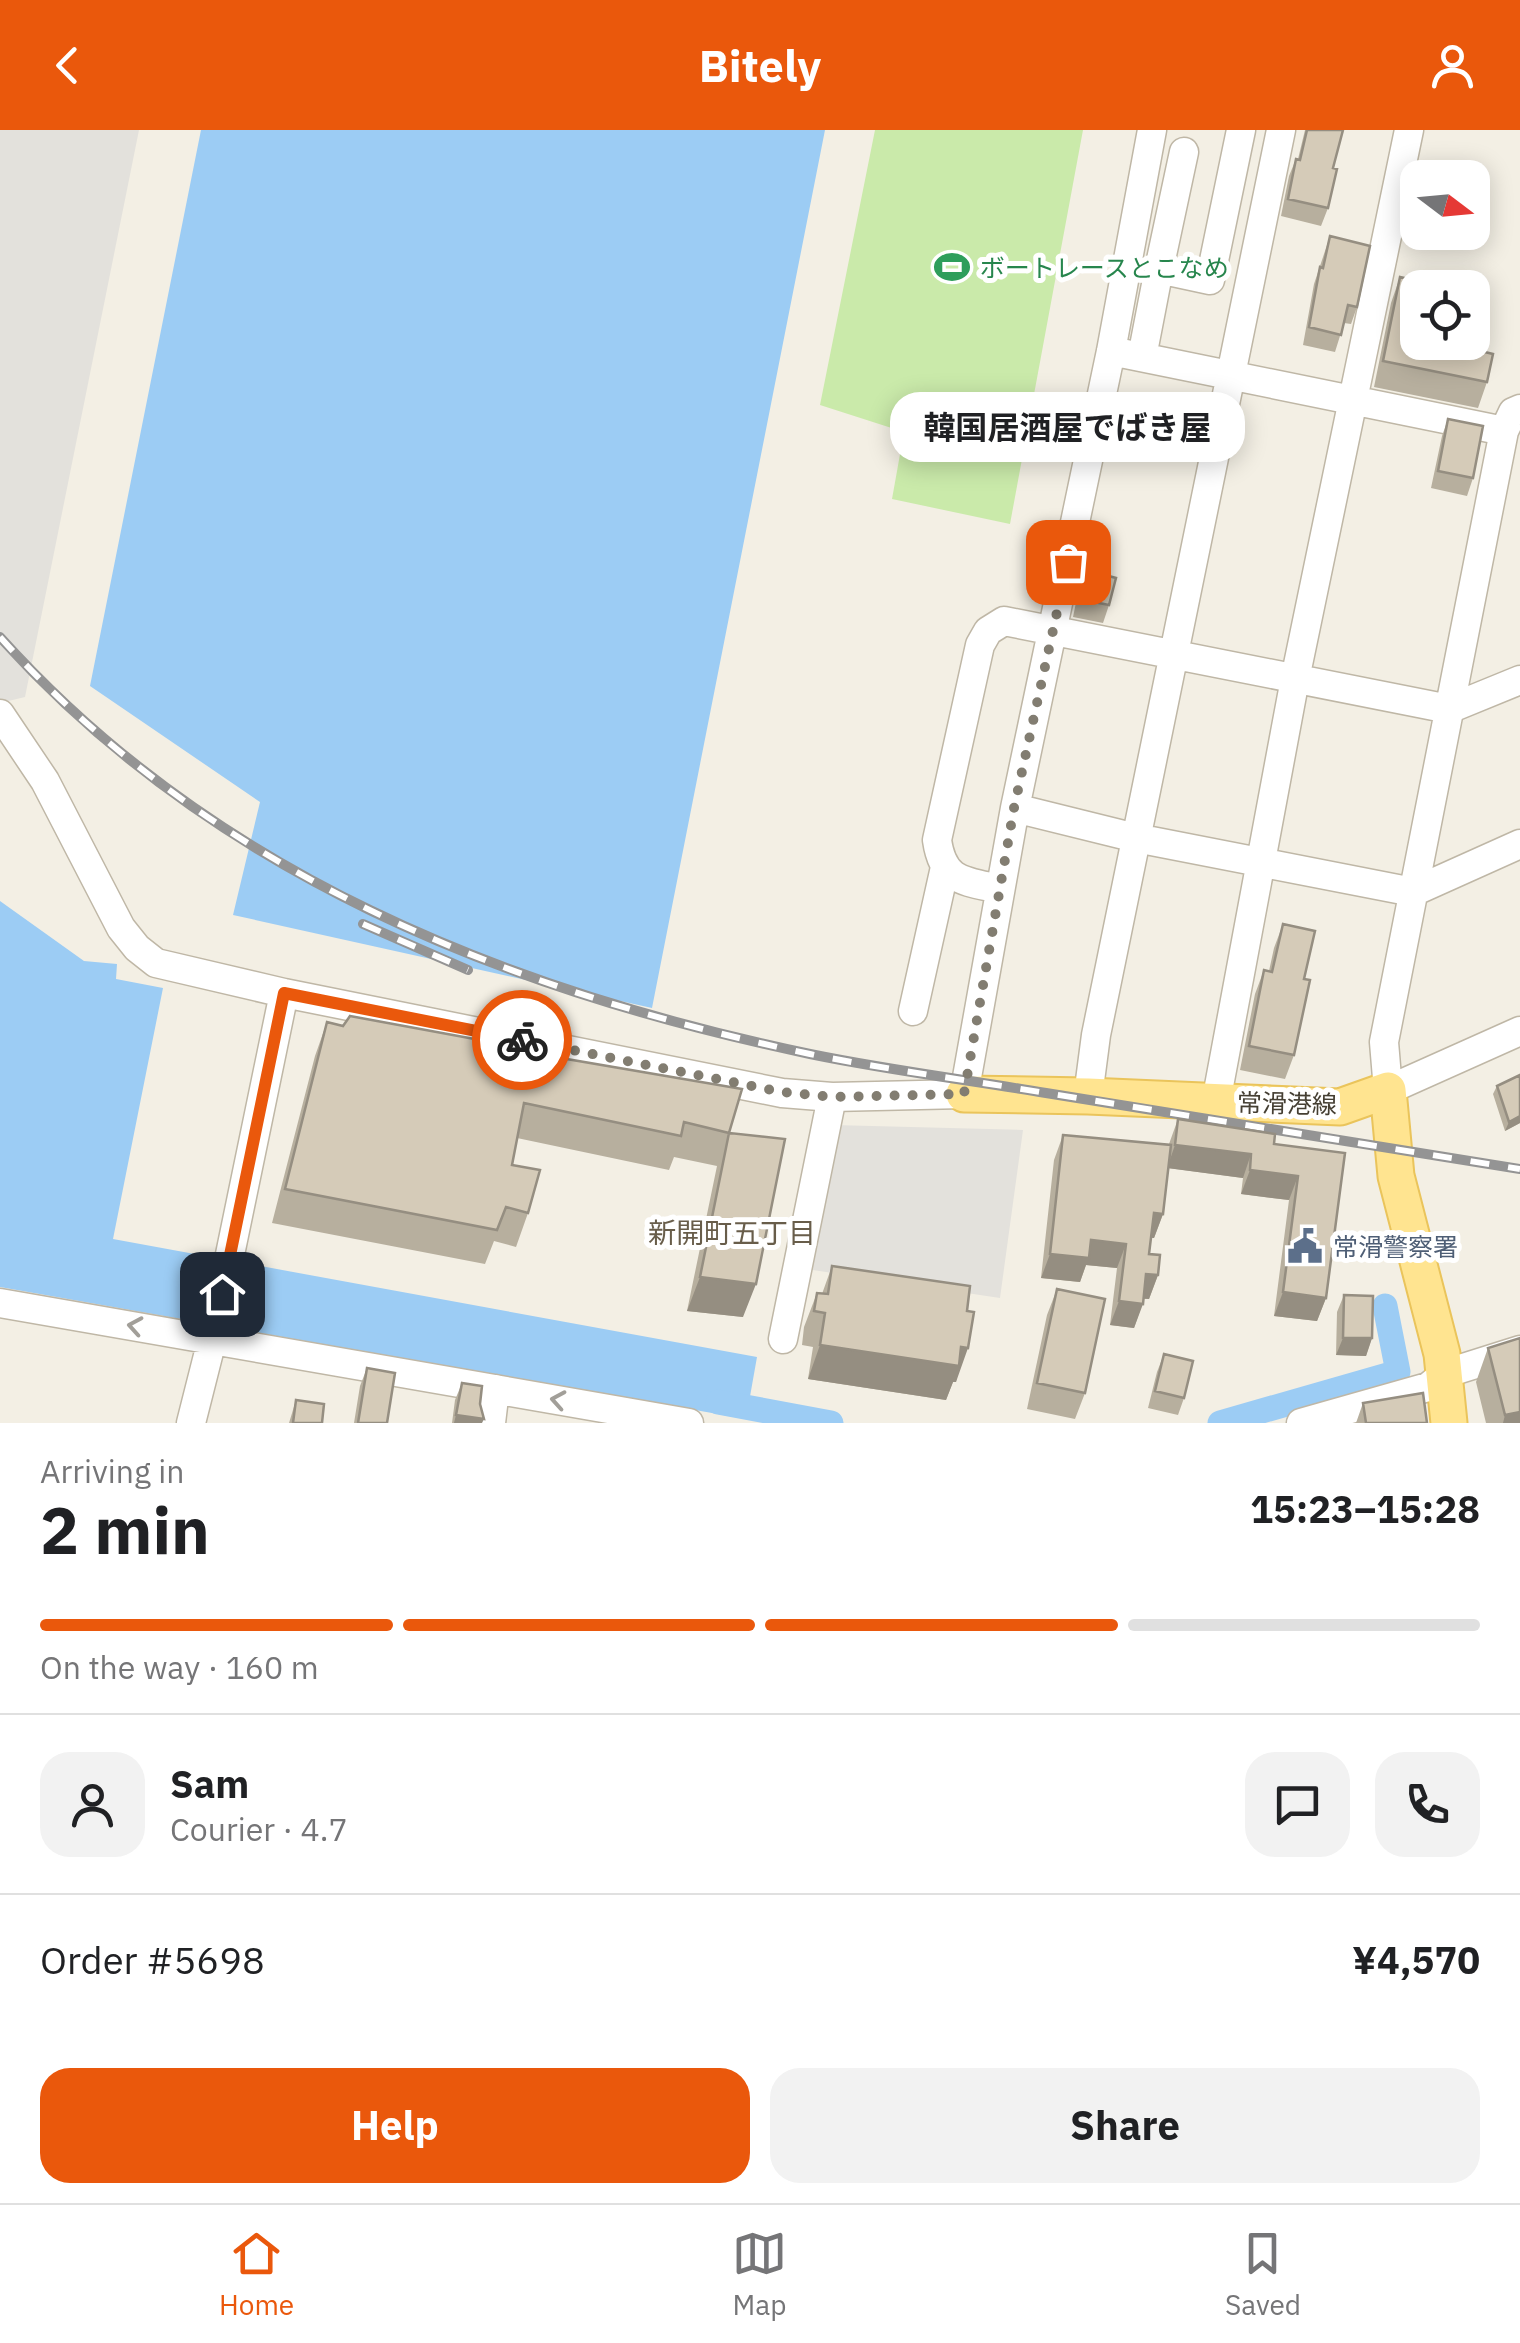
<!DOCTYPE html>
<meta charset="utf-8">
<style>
body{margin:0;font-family:"IBM Plex Sans","Noto Sans JP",sans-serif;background:#f2f2f2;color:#202124;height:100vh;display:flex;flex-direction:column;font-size:38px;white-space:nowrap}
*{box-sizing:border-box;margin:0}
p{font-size:32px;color:#757577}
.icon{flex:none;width:55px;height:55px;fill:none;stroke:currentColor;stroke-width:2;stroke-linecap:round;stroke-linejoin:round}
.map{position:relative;height:1293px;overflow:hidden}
.panel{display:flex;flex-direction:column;background:#fff;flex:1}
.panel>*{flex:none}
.needle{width:65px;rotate:106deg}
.buttons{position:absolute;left:1400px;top:30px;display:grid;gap:20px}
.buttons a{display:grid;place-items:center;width:90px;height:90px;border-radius:20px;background:#fff;box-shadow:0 5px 25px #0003;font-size:50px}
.pin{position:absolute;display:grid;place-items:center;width:85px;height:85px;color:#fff;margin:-42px;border-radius:20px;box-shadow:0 5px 15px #0006}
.courier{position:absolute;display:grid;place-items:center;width:100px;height:100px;margin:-50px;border:8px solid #ea580c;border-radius:50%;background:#fff;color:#222;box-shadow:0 2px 12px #0007}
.bubble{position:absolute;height:70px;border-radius:30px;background:#fff;box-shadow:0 5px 25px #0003;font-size:32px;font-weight:700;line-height:70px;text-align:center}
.headline em{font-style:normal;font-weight:700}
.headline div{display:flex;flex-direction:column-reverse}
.headline{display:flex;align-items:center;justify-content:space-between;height:170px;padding:0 40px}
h1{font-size:65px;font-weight:700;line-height:75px}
.bar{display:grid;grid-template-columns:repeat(4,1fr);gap:15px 10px;align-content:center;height:120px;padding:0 40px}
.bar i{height:12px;border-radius:8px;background:#e0e0e0}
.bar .current{background:#ea580c}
.bar p{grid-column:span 4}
.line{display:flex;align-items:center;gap:25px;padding:0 40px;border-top:2px solid #e0e0e0}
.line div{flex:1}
.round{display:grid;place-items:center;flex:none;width:105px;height:105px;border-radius:30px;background:#f2f2f2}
.cta{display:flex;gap:20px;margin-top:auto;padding:20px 40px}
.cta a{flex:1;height:115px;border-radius:30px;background:#ea580c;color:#fff;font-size:40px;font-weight:700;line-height:115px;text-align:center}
.cta a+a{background:#f2f2f2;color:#202124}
header{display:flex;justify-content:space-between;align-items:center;height:130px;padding:0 40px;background:#ea580c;color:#fff;font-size:45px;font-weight:700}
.menu{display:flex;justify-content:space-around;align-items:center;height:140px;border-top:2px solid #e0e0e0;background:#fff;font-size:28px;color:#757577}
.menu a{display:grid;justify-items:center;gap:5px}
.menu .current{color:#ea580c}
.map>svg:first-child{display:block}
.green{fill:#caeaaa}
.parking{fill:#e3e1dc}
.water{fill:#9cccf4}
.pier{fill:#f3efe4}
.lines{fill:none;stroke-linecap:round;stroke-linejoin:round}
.canal{stroke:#9cccf4;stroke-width:25}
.minor-casing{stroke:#bfb7a6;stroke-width:31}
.major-casing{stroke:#eac45b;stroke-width:39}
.minor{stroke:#fff;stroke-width:28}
.major{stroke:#ffe490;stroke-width:35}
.rail-casing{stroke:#949494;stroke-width:10}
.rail{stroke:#fff;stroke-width:6;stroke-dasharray:19;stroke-linecap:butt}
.wall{fill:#b7af9e}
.shaded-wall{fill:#958e81}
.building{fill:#d5cbb8;stroke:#958e81;stroke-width:2.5}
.oneway{stroke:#a29f99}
.done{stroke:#827d71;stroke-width:10;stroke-dasharray:0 18}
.route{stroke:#ea580c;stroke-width:12}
.labels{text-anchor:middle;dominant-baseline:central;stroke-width:10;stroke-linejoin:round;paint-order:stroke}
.leisure-label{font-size:25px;fill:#27864d;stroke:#fff;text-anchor:start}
.street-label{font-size:25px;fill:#453f33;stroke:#fff}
.service-label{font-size:25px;fill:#4e5e75;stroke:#fff;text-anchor:start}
.neighbourhood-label{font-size:28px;fill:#685d4a;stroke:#fff}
</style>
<header><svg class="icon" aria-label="back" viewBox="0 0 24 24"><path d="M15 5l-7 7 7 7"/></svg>Bitely<svg class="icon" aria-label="person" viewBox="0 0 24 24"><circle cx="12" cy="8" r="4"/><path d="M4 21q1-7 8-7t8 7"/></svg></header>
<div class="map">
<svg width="1520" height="1293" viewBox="0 0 1520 1293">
<rect width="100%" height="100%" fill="#f3efe4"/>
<!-- green -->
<path class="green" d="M875,0H1083L1010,394L892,369L904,302L820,275Z"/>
<!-- parking -->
<path class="parking" d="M0,0H139L25,567L0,573Z
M833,995L1023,1000L1000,1168L806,1139Z"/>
<!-- water -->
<path class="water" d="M201,0H825L652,878L233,785L260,672L90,556Z
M0,771L84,831L117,834L116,849L163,858L113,1109L757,1227L746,1289L0,1157Z"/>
<!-- pier -->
<path class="pier" d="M202,1126L261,1138L248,1203L188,1192Z"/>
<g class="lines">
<!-- canal -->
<path class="canal" d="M718,1272L831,1293
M1220,1293L1398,1242L1385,1176"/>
<defs>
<path id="minor" d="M1159,139L1184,22
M1111,221L1504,301
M1142,227L1159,139L1210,150L1241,0
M1520,279L1513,282L1504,301L1384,912L1388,960L1520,901
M0,584L45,651L121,798L137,818L156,833L284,863L782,963L832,967L964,964L1015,678L1111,221L1152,0
M1015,678L1136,708L1413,762L1520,714
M1000,759C964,751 943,752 937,710L980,515L988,501L1004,491L1449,579L1520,550
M913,881L945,737
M1088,966L1096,905L1281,0
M1216,972L1295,549L1409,0
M0,1173L689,1293
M783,1209L832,967
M191,1293L214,1202L284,863
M491,1293L495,1259
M1301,1293L1428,1257L1444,1244L1520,1220"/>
<path id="major" d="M964,964L1088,966L1340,977L1388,960L1396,1046L1442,1224L1449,1293"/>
</defs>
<!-- minor casing -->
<use href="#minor" class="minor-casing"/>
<!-- major casing -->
<use href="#major" class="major-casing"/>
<!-- minor -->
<use href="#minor" class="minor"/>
<!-- major -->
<use href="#major" class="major"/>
<defs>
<path id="rail" d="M0,507C213,744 505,860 810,924C888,940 968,950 1046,963C1204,988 1362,1014 1520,1039
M363,794L468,840"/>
</defs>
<!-- rail casing -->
<use href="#rail" class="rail-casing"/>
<!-- rail -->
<use href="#rail" class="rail"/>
</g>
<!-- wall -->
<path class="wall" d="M1305,0H1343L1333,38L1328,78L1321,96L1281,86L1289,46L1296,29H1298Z
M1330,106L1357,177L1351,194L1344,193L1335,222L1303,215L1314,154Z
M1400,147L1418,158V212L1487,252L1478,278L1374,257L1391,173Z
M1448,289L1473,348L1467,366L1431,358L1442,306Z
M1086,440L1109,475L1103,493L1073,487L1079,458Z
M1283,794L1304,849L1294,925L1285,949L1240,940L1255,864L1264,840L1269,841L1274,818Z
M327,892L542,948L549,926L729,1003L743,1187L687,1181L717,1036L674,1027L669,1040L517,1008L512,1035L528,1083L516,1117L494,1111L485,1134L272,1093L315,926Z
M1497,956L1520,993L1505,1001L1493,964Z
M1178,989L1274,1014L1345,1023L1326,1168L1317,1191L1274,1186L1289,1070L1241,1064L1243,1048L1168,1038L1163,1084L1154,1108H1151L1149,1124L1158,1145L1149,1169H1144L1134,1198L1110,1195L1117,1138L1086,1135L1080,1152L1041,1148L1054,1030L1063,1005L1169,1014Z
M832,1136L967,1181L956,1252H953L946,1270L808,1249L813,1217L802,1215L804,1197L817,1163L822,1164Z
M1057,1159L1085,1263L1075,1289L1027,1279L1047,1185Z
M1344,1165L1372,1208L1366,1226L1336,1225L1337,1182Z
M1488,1218L1520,1293H1486L1476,1252Z
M1164,1224L1184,1268L1178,1285L1148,1278L1157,1242Z
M367,1238L387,1293H354L360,1256Z
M462,1253L480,1274L482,1293H452L455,1270Z
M296,1270L322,1293H289Z
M1363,1273L1427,1293H1356Z"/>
<!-- shaded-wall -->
<path class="shaded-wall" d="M1520,986V993L1505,1001L1509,992Z
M1175,1015L1251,1024L1243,1048L1167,1038Z
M1250,1040L1298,1046L1289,1070L1241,1064Z
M1154,1083L1163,1084L1154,1108L1145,1107Z
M1091,1110L1126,1114L1117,1138L1086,1135L1080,1152L1041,1148L1050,1124Z
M1146,1144L1158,1145L1149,1169L1138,1168Z
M700,1147L756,1154L743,1187L687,1181Z
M1283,1162L1326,1168L1317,1191L1274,1186Z
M1119,1171L1143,1174L1134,1198L1110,1195Z
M1343,1208H1372L1366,1226L1336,1225Z
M820,1215L961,1217L968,1218L956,1252H953L946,1270L808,1249Z
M1520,1282V1293H1503L1505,1285Z
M456,1285L484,1289L482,1293H454Z"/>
<!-- building -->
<path class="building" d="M1307,0H1343L1333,38L1337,39L1328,78L1288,69L1296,29L1300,30Z
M1330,106L1370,116L1357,177L1348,175L1341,205L1309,197L1320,137L1323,138Z
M1400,147L1427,153L1426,158H1418V212H1443L1493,224L1487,252L1383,231Z
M1448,289L1483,296L1473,348L1438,341Z
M1086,440L1116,448L1109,475L1079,469Z
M1283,794L1315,801L1304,849L1310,850L1294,925L1249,916L1264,840L1272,842Z
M350,886L507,915L499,938L543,948L549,926L742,959L729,1003L785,1009L756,1154L700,1147L729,1003L684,992L681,1006L524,973L512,1035L540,1040L528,1083L506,1077L497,1100L285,1059L327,892L343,896Z
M1520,945V986L1509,992L1497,956Z
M1178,989L1275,1004L1274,1014L1345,1023L1326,1168L1283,1162L1298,1046L1250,1040L1251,1024L1175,1015Z
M1063,1005L1171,1015L1163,1084L1154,1083L1149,1124L1160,1125L1158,1145L1146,1144L1143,1174L1119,1171L1126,1114L1091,1110L1089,1128L1050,1124Z
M832,1136L970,1156L967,1181L974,1182L968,1218L961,1217L959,1236L820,1215L825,1183L814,1181L817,1163L828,1164Z
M1057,1159L1105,1169L1085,1263L1037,1253Z
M1344,1165L1373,1166L1372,1208H1343Z
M1520,1208V1282L1505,1285L1488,1218Z
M1164,1224L1193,1231L1184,1268L1155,1261Z
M367,1238L395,1243L387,1293H358Z
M462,1253L482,1256L480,1274L484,1289L456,1285Z
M1423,1263L1427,1293H1366L1363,1273Z
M296,1270L324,1274L322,1293H293Z"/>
<!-- one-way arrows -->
<defs><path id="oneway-chevron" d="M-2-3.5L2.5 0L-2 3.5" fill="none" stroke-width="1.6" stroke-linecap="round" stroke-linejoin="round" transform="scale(2.5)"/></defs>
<g class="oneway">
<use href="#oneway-chevron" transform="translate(135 1196) rotate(-170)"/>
<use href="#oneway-chevron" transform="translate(558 1270) rotate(-170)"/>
</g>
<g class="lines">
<!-- done -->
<path class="done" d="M522,910L782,962L832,967L964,964L1014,678L1068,432"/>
<!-- route -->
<path class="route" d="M222,1164L284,863L522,910"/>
</g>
<!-- icons -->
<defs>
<symbol id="stadium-bare" viewBox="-9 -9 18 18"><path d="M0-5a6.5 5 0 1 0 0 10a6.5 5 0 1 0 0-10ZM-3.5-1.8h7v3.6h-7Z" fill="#2e9e5b" stroke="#fff" stroke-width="2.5" paint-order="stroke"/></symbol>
<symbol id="civic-bare" viewBox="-9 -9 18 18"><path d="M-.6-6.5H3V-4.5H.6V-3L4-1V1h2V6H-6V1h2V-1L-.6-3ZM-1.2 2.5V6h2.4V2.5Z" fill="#5c6f8a" stroke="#fff" stroke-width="2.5" paint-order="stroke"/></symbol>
</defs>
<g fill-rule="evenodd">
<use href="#stadium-bare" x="927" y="112" width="50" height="50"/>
<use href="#civic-bare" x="1280" y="1091" width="50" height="50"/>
</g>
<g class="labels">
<!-- leisure labels -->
<g class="leisure-label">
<text x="980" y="137">ボートレースとこなめ</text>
</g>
<!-- street labels -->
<g class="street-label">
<text transform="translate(1287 973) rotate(1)">常滑港線</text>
</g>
<!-- service labels -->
<g class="service-label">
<text x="1333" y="1116">常滑警察署</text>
</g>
<!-- neighbourhood labels -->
<g class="neighbourhood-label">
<text x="732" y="1102">新開町五丁目</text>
</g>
</g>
</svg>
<div class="buttons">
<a><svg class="needle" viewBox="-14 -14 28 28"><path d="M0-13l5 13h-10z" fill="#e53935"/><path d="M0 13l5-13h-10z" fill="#757577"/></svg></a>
<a><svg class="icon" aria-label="locate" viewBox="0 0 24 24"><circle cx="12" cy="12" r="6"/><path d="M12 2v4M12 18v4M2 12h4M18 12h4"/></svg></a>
</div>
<div class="pin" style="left:1068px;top:432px;background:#ea580c"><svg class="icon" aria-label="bag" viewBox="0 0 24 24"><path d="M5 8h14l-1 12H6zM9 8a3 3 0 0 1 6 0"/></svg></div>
<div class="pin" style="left:222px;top:1164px;background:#1f2937"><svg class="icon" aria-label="home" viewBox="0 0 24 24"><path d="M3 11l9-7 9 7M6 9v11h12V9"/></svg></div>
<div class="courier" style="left:522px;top:910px"><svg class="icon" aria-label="bike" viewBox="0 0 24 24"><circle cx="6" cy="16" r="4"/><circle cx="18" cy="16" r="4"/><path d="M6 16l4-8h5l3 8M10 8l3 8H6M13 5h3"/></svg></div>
<div class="bubble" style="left:890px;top:262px;width:355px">韓国居酒屋でばき屋</div>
</div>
<section class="panel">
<div class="headline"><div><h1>2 min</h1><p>Arriving in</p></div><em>15:23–15:28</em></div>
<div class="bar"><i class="current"></i><i class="current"></i><i class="current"></i><i></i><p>On the way · 160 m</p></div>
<div class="line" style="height:180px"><a class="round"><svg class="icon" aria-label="person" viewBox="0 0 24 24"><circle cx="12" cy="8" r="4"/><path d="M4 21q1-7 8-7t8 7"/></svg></a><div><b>Sam</b><p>Courier · 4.7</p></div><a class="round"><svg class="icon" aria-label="chat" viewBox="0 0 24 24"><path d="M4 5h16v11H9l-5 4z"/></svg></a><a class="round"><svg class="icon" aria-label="phone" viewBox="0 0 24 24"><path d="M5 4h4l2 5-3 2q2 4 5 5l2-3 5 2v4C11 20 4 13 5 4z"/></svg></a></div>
<div class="line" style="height:130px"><div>Order #5698</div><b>¥4,570</b></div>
<div class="cta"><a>Help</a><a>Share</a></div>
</section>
<nav class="menu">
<a class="current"><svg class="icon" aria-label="home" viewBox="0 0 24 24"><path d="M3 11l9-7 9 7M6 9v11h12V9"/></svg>Home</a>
<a><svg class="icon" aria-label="map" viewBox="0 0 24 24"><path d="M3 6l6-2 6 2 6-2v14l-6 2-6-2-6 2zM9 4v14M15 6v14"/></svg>Map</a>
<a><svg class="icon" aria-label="saved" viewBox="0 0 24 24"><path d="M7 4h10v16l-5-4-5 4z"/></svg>Saved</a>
</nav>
